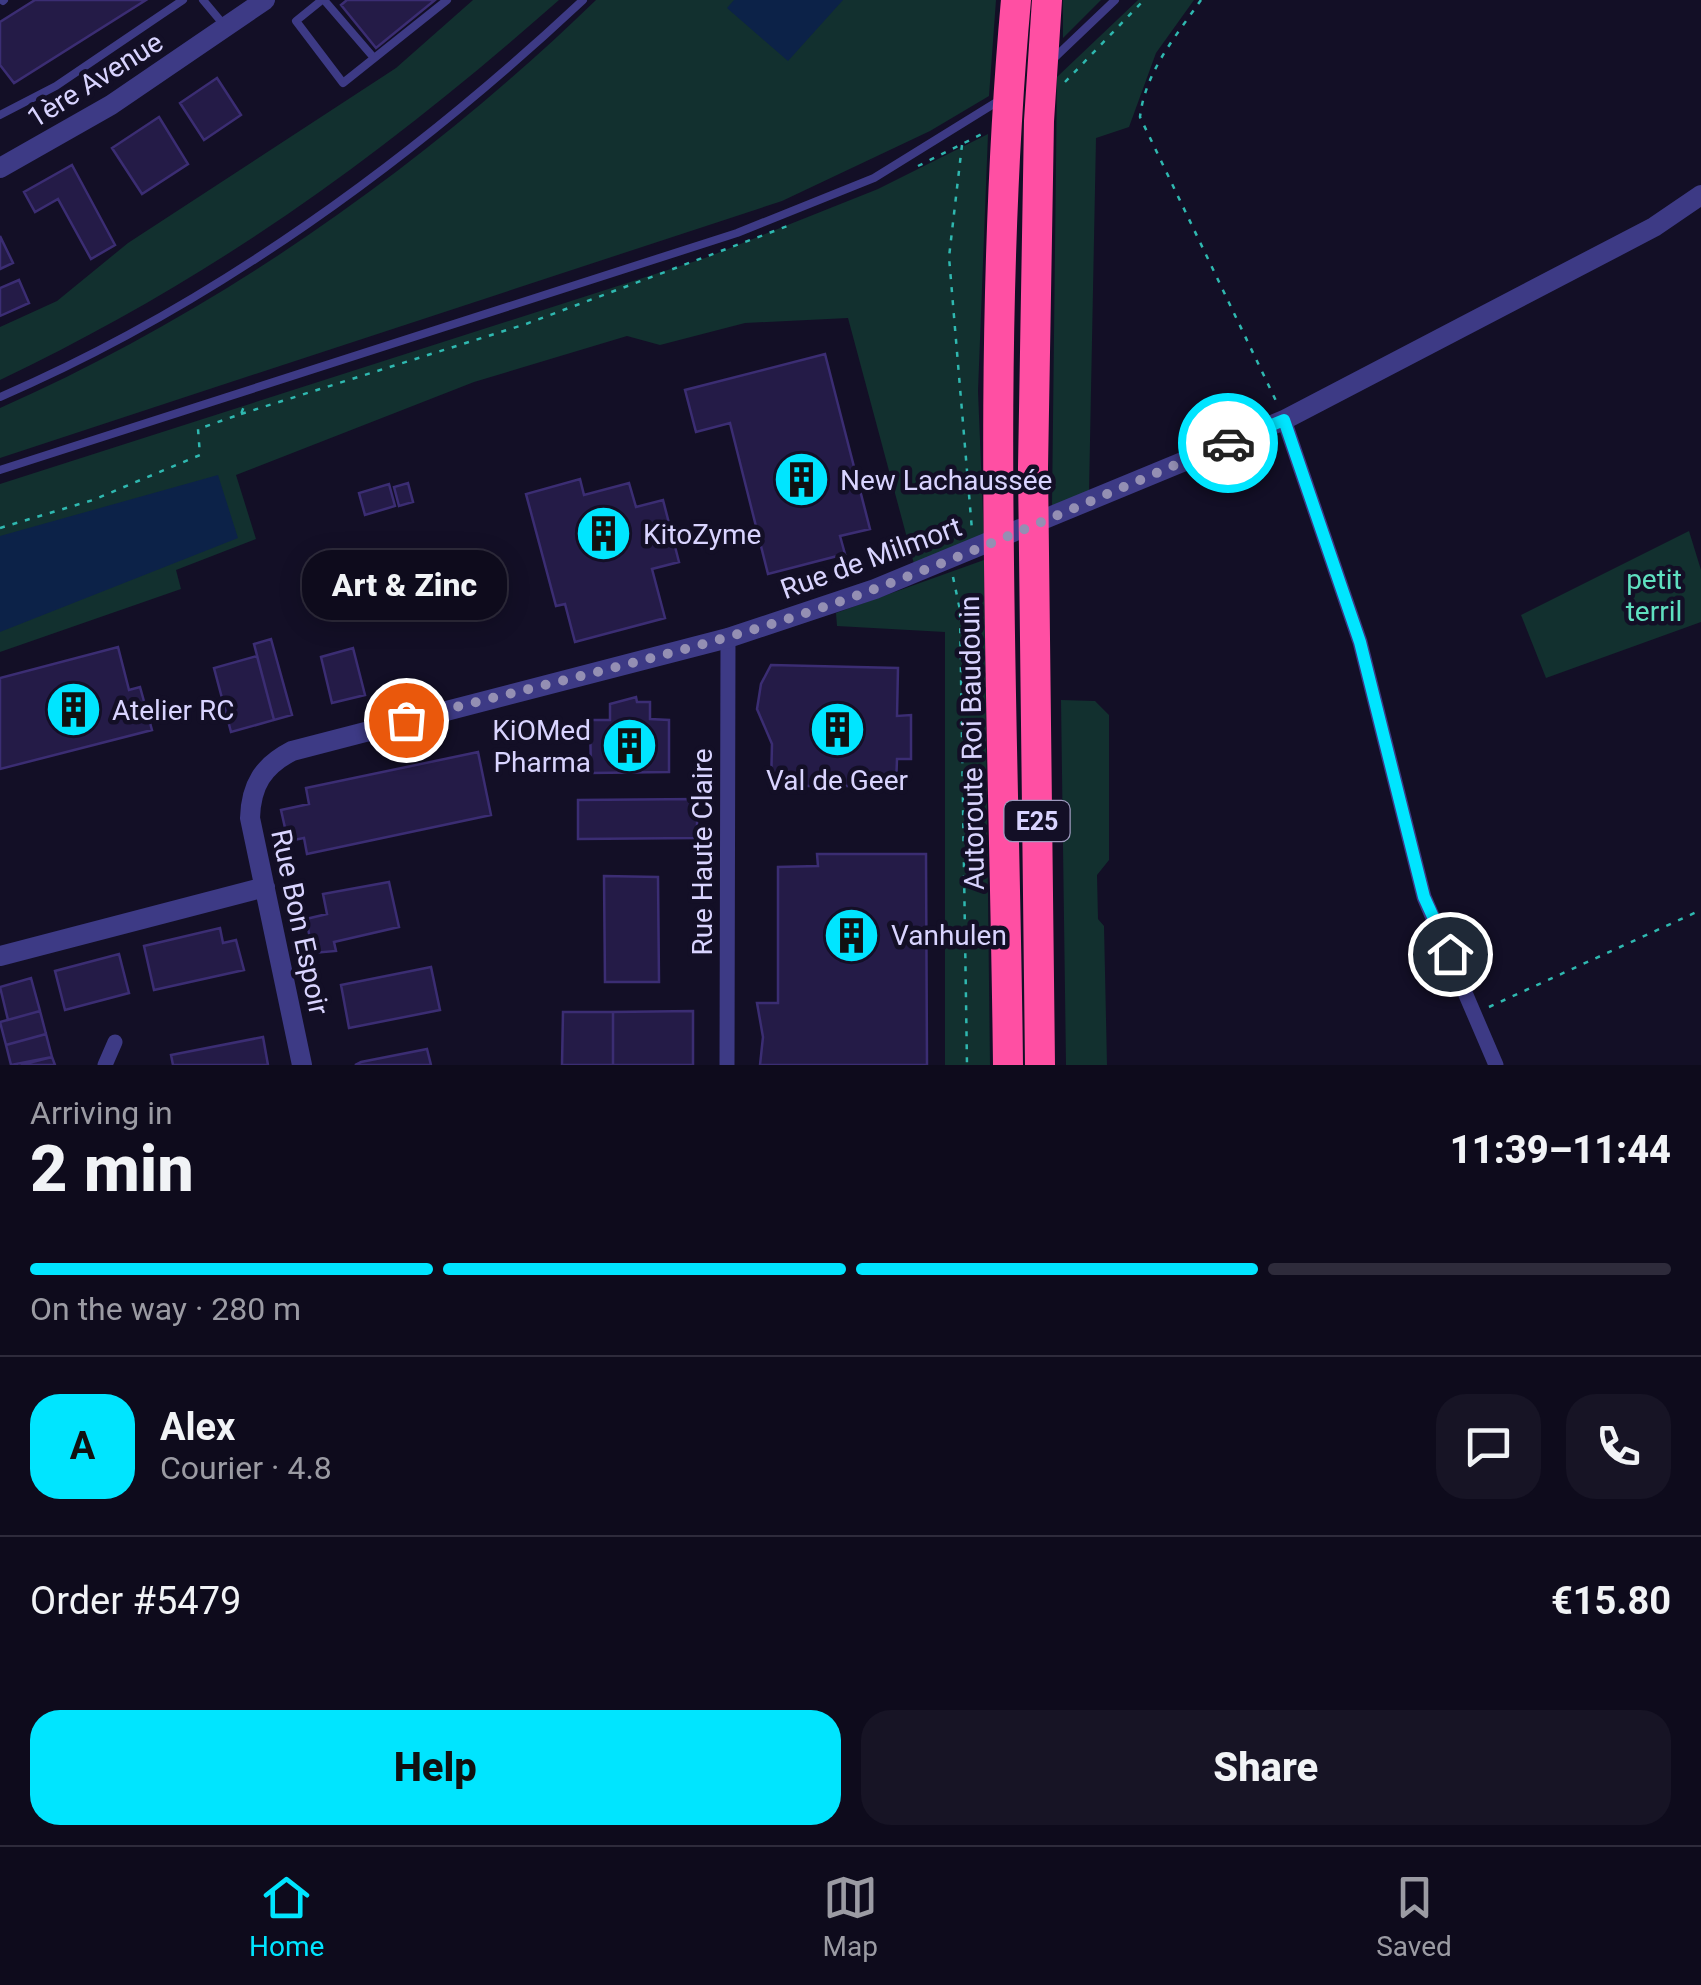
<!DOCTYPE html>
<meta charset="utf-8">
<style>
body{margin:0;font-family:Roboto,sans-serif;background:#171425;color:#f1f3f6;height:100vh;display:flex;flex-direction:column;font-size:38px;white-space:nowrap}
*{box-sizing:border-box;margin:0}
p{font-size:32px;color:#9b9ba3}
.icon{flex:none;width:55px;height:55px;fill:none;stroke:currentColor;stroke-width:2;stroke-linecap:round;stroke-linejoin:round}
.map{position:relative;height:1065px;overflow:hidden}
.drawer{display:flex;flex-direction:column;background:#0e0b1c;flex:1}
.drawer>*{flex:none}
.pin{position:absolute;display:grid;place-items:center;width:85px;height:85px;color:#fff;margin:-42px;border:5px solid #fff;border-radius:50%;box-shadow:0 2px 10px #0007}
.courier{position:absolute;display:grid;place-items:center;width:100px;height:100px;margin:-50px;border:8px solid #00e5ff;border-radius:50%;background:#fff;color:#222;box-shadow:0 2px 12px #0007}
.bubble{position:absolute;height:70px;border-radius:30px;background:#0e0b1c;box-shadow:0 5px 25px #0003,0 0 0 2px #2e2b3b;font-size:32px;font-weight:800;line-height:70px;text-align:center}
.overview em{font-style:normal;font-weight:800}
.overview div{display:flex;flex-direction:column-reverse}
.overview{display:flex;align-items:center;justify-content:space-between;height:170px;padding:0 30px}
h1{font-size:65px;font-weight:800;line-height:75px}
.bar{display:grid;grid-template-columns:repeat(4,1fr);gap:15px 10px;align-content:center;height:120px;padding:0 30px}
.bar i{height:12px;border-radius:8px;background:#2e2b3b}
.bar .selected{background:#00e5ff}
.bar p{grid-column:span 4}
.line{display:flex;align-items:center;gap:25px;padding:0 30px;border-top:2px solid #2e2b3b}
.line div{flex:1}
.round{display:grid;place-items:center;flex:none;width:105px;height:105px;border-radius:30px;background:#171425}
.action{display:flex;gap:20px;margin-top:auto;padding:20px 30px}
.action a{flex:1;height:115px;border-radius:30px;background:#00e5ff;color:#111;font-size:40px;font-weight:800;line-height:115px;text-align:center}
.action a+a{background:#171425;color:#f1f3f6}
.menu{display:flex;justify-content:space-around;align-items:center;height:140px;border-top:2px solid #2e2b3b;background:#0e0b1c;font-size:28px;color:#9b9ba3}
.menu a{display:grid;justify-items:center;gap:5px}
.menu .selected{color:#00e5ff}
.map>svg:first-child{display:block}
.green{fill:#12302f}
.water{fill:#0c2248}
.building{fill:#241b47;stroke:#3b2d73;stroke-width:2.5}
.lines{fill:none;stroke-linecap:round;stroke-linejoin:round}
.path{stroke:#2fb8b0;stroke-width:2.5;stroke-dasharray:5 8;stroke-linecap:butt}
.service{stroke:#3d3a85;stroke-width:8}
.minor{stroke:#3d3a85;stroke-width:15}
.tertiary{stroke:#3d3a85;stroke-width:20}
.motorway{stroke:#ff4fa3;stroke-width:30}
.done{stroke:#948fb3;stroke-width:10;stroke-dasharray:0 18}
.route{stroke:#00e5ff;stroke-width:12}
.labels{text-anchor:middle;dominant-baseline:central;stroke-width:9;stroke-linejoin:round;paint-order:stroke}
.shield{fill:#130f26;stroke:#9e99be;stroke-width:2.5}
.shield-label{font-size:25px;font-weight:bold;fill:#d9d4ff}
.street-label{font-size:28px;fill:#d9d4ff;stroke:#130f26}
.poi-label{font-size:28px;fill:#d9d4ff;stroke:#130f26;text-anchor:start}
.park-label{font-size:28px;fill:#5fe0c0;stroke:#130f26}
</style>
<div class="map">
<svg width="1701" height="1065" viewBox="0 0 1701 1065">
<rect width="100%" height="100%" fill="#130f26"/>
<!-- green -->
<path class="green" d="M473,0H559C381,157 215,277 0,380V327L57,301L128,243L396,68Z
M596,0H996L989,96L930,131L782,201L0,458V408C219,311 425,166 596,0Z
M1063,0H1101L1063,38Z
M1138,0H1194L1156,53L1129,127L1096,138L1089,492L1052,506L1057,77Z
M988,134L978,391L984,539L914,564L848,318L745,323L660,345L627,336L474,382L236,475L256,539L176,570L181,589L0,652V484L705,258L878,189Z
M1689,531L1701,570V622L1546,678L1521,615Z
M984,560L990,1065H945V632L837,626L836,613Z
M1061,700L1095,701L1109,715V860L1097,875L1098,919L1104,926L1107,1065H1066Z"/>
<!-- water -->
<path class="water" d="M734,0H843L788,61L727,8Z
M218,475L238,538L0,632V536Z"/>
<!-- building -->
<path class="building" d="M35,0H146L14,83L0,65V22Z
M347,0H435L376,48L341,5Z
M217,78L241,115L204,140L180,103Z
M159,117L188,164L142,194L112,148Z
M72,165L115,245L91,259L58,199L35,212L24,192Z
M0,236L13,263L0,269Z
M19,280L29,303L0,316V288Z
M825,354L870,529L840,536L845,554L768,574L730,423L696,432L685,390Z
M580,479L584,495L629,483L636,507L663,500L679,562L652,569L665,618L575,642L565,604L556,606L526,494Z
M408,483L413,502L399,506L394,487Z
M389,484L395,506L365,515L359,493Z
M360,554L371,607L355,612L350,594L325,601L315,566Z
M271,639L292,715L274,720L254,644Z
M118,647L129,690L140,687L152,730L0,769V678Z
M353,648L365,695L332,703L321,657Z
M257,656L274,720L231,732L214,668Z
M771,665L898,668L897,716L911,715V759H897L896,786H771L772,744L757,709L761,684Z
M636,697L637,702H650V719L669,720V772L591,773L590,720H610V704Z
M478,752L491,815L307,854L304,838L288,841L281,810L309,804L306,788Z
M697,799V838L578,839V800Z
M817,854H926L927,1065H760L763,1037L757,1003H778V867L818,866Z
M604,876L658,877L659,982H605Z
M389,882L399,927L334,942L336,951L313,953L306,919L327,914L323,894Z
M220,928L223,943L236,940L244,970L154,990L144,946Z
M119,954L129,993L65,1010L55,971Z
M431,967L440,1010L349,1028L341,985Z
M31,978L40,1011L8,1020L0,987Z
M40,1011L46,1034L6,1045L0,1022Z
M693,1011V1065H613V1012Z
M563,1012H613V1065H562Z
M46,1034L52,1057L11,1065L6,1045Z
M263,1037L268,1065H173L171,1055Z
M427,1049L431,1065H355L361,1062Z
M52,1057L55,1065H21Z"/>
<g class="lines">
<!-- path -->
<path class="path" d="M1201,0C1176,36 1145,72 1140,117L1278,405
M1065,82L1144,0
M962,145L949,257L972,530
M918,166L982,134
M241,414L526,324L793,224
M0,528L93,500L200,455L198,429L241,414L246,401
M953,577L960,610L967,1065
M1489,1007L1701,910"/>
<!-- service -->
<path class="service" d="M203,0L224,25
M322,0L296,21L343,83L447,0
M324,0L374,58
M3,1L4,0
M1051,61L1115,0
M0,115L56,86L183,0
M0,397C214,305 413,159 583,0
M0,470L737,233L874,178L1000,100"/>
<!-- minor -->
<path class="minor" d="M1284,420L1360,642L1424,897L1496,1065
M105,1065L115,1042
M727,1065L728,638"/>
<!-- tertiary -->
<path class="tertiary" d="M0,168L111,105L265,0
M0,956L265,887
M302,1065L250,818C251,785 263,766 292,751L728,638L875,589L1284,420L1654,227L1701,195"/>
<!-- motorway -->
<path class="motorway" d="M1008,1065C1004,712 984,351 1016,0
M1040,1065L1033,468L1039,121L1047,0"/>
</g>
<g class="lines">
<!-- done -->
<path class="done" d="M406,720C543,684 684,654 818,609C957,562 1092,499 1228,443"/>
<!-- route -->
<path class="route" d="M1228,443L1284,420L1360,642L1424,897L1450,954"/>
</g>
<!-- icons -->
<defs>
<symbol id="building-disc" viewBox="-11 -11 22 22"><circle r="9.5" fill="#00e5ff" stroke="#130f26"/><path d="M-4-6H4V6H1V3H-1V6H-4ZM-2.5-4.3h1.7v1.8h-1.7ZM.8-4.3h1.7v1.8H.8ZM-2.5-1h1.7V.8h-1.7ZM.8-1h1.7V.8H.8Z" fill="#111"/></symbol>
</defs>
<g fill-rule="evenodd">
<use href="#building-disc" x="770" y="448" width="63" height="63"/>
<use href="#building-disc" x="572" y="502" width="63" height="63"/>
<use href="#building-disc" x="42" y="678" width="63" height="63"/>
<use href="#building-disc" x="806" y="698" width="63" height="63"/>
<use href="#building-disc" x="598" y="714" width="63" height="63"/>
<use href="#building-disc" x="820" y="904" width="63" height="63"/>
</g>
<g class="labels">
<!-- shield labels -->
<rect class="shield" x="1004.5" y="801" width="65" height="40" rx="8"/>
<g class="shield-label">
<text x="1037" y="821">E25</text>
</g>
<!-- street labels -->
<g class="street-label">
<text transform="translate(95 80) rotate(-32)">1ère Avenue</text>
<text transform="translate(871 558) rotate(-20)">Rue de Milmort</text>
<text transform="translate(972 743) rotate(-91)">Autoroute Roi Baudouin</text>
<text transform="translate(702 852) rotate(-90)">Rue Haute Claire</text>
<text transform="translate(300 922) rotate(78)">Rue Bon Espoir</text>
</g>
<!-- poi labels -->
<g class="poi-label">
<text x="840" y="480">New Lachaussée</text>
<text x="643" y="534">KitoZyme</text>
<text x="112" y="710">Atelier RC</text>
<text x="591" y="730" text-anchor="end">KiOMed<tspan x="591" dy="32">Pharma</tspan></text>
<text x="837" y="780" text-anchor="middle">Val de Geer</text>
<text x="891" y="935">Vanhulen</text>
</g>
<!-- park labels -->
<g class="park-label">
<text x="1654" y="579">petit<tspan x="1654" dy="32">terril</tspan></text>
</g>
</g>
</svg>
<div class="pin" style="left:406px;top:720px;background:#ea580c"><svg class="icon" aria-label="bag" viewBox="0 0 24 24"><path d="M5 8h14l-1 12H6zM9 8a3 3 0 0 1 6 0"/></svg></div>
<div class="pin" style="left:1450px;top:954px;background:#1f2937"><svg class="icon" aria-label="home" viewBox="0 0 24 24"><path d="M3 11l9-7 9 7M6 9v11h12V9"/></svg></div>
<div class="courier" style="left:1228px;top:443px"><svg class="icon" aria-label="car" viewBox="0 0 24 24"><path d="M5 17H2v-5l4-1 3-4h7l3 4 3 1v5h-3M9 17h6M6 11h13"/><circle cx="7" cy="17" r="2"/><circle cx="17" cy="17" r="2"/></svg></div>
<div class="bubble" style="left:302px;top:550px;width:205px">Art &amp; Zinc</div>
</div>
<section class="drawer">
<div class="overview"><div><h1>2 min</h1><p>Arriving in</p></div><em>11:39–11:44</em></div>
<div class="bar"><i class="selected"></i><i class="selected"></i><i class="selected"></i><i></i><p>On the way · 280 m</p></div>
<div class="line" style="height:180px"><b class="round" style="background:#00e5ff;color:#111">A</b><div><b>Alex</b><p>Courier · 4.8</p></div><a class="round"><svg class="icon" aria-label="chat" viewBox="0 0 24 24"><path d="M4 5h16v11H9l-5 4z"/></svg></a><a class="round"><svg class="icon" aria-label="phone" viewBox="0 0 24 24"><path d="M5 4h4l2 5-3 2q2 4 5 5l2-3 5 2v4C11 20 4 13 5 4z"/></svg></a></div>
<div class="line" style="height:130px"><div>Order #5479</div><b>€15.80</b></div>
<div class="action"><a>Help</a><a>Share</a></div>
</section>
<nav class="menu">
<a class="selected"><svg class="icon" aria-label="home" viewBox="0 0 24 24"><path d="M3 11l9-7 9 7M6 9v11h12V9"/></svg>Home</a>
<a><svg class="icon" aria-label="map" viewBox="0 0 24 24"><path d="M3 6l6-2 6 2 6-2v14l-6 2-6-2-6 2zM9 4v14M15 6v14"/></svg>Map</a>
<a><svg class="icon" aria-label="saved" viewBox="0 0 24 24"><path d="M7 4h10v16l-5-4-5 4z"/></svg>Saved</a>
</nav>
